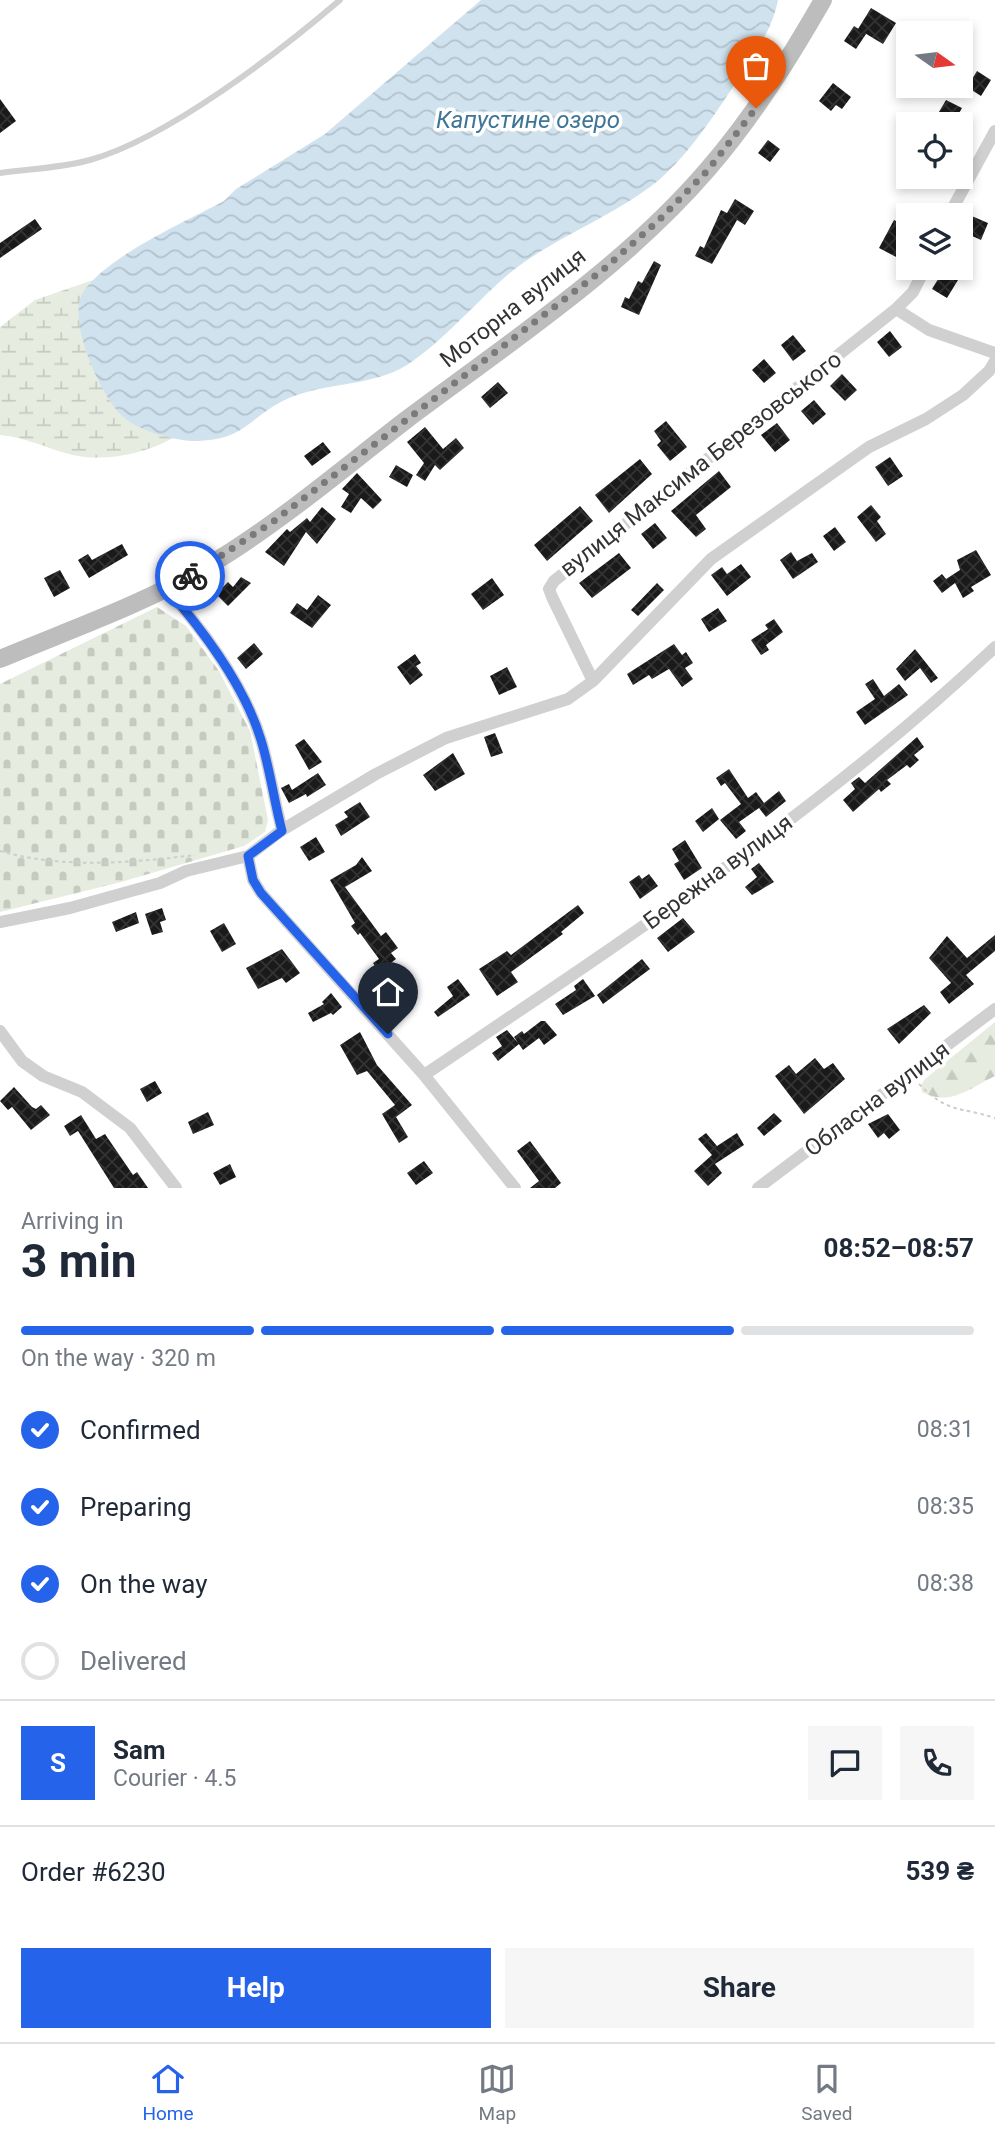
<!DOCTYPE html>
<meta charset="utf-8">
<style>
body{margin:0;font-family:Roboto,sans-serif;background:#f6f6f7;color:#1f2937;height:100vh;display:flex;flex-direction:column;font-size:26px;white-space:nowrap}
*{box-sizing:border-box;margin:0}
p{font-size:23px;color:#747a83}
.icon{flex:none;width:38px;height:38px;fill:none;stroke:currentColor;stroke-width:2;stroke-linecap:round;stroke-linejoin:round}
.map{position:relative;height:1188px;overflow:hidden}
.panel{display:flex;flex-direction:column;background:#fff;flex:1}
.panel>*{flex:none}
.needle{width:46px;rotate:104deg}
.fabs{position:absolute;left:896px;top:21px;display:grid;gap:14px}
.fabs a{display:grid;place-items:center;width:77px;height:77px;border-radius:0px;background:#fff;box-shadow:0 4px 10px #0003;font-size:35px}
.pin{position:absolute;display:grid;place-items:center;width:60px;height:60px;color:#fff;margin:-72px -30px;border-radius:50% 50% 50% 0;rotate:-45deg;box-shadow:0 0 7px #0007}
.pin .icon{rotate:45deg}
.courier{position:absolute;display:grid;place-items:center;width:70px;height:70px;margin:-35px;border:5px solid #2563eb;border-radius:50%;background:#fff;color:#222;box-shadow:0 2px 9px #0007}
.overview em{font-style:normal;font-weight:700}
.overview div{display:flex;flex-direction:column-reverse}
.overview{display:flex;align-items:center;justify-content:space-between;height:119px;padding:0 21px}
h1{font-size:46px;font-weight:700;line-height:52px}
.bar{display:grid;grid-template-columns:repeat(4,1fr);gap:10px 7px;align-content:center;height:84px;padding:0 21px}
.bar i{height:9px;border-radius:5px;background:#e0e1e3}
.bar .on{background:#2563eb}
.bar p{grid-column:span 4}
.line{display:flex;align-items:center;gap:18px;padding:0 21px;border-top:2px solid #e0e1e3}
.line div{flex:1}
.round{display:grid;place-items:center;flex:none;width:74px;height:74px;border-radius:0px;background:#f6f6f7}
ol{padding:0 21px;list-style:none}
li{display:flex;align-items:center;gap:21px;height:77px}
li p{margin-inline-start:auto}
li .icon{padding:7px;border-radius:50%;background:#2563eb;color:#fff;stroke-width:4}
li:last-child{color:#747a83}
li i{width:38px;height:38px;border:4px solid #e0e1e3;border-radius:50%}
.primary-button{display:flex;gap:14px;margin-top:auto;padding:14px 21px}
.primary-button a{flex:1;height:80px;border-radius:0px;background:#2563eb;color:#fff;font-size:28px;font-weight:700;line-height:80px;text-align:center}
.primary-button a+a{background:#f6f6f7;color:#1f2937}
.menu{display:flex;justify-content:space-around;align-items:center;height:98px;border-top:2px solid #e0e1e3;background:#fff;font-size:19px;color:#747a83}
.menu a{display:grid;justify-items:center;gap:4px}
.menu .on{color:#2563eb}
.map>svg:first-child{display:block}
.forest{fill:url(#forest-firs)}
.wetland{fill:url(#wetland-marsh)}
.cemetery{fill:url(#cemetery-stones)}
.water{fill:url(#water-waves)}
.building{fill:url(#building-cross-hatch)}
.lines{fill:none;stroke-linecap:round;stroke-linejoin:round}
.path{stroke:#cdcdcd;stroke-width:2;stroke-dasharray:3.5 3.5;stroke-linecap:butt}
.lane{stroke:#d0d0d0;stroke-width:6}
.street{stroke:#d0d0d0;stroke-width:12}
.secondary{stroke:#bdbdbd;stroke-width:18}
.done{stroke:#7a7a7a;stroke-width:7;stroke-dasharray:0 12.6}
.route{stroke:#2563eb;stroke-width:9}
.labels{text-anchor:middle;dominant-baseline:central;stroke-width:7;stroke-linejoin:round;paint-order:stroke}
.street-label{font-size:23px;fill:#333;stroke:#fff}
.water-label{font-size:24px;font-style:italic;fill:#3f7597;stroke:#fff}
</style>
<div class="map">
<svg width="995" height="1188" viewBox="0 0 995 1188">
<defs>
<pattern id="forest-firs" width="22" height="20" patternUnits="userSpaceOnUse" patternTransform="scale(1.75)"><rect width="22" height="20" fill="#e6ecdf"/><path d="M5 1l3.5 6h-7zM16 11l3.5 6h-7z" fill="#c6cbc0"/></pattern>
<pattern id="wetland-marsh" width="20" height="14" patternUnits="userSpaceOnUse" patternTransform="scale(1.75)"><rect width="20" height="14" fill="#e6ecdf"/><path d="M1 5h8M5 5V1M11 12h8M15 12V8" fill="none" stroke="#c6cbc0"/></pattern>
<pattern id="cemetery-stones" width="16" height="16" patternUnits="userSpaceOnUse" patternTransform="scale(1.75)"><rect width="16" height="16" fill="#e6ecdf"/><path d="M2 7V4a2 2 0 0 1 4 0v3zM10 15v-3a2 2 0 0 1 4 0v3z" fill="#c6cbc0"/></pattern>
<pattern id="water-waves" width="16" height="10" patternUnits="userSpaceOnUse" patternTransform="scale(1.75)"><rect width="16" height="10" fill="#cfe2ee"/><path d="M0 5q4-4 8 0t8 0" fill="none" stroke="#b2c2cd"/></pattern>
<pattern id="building-cross-hatch" width="8" height="8" patternUnits="userSpaceOnUse" patternTransform="scale(1.75)"><rect width="8" height="8" fill="#1a1a1a"/><path d="M0 0l8 8M0 8l8-8" fill="none" stroke="#333"/></pattern>
</defs>
<rect width="100%" height="100%" fill="#fff"/>
<!-- forest -->
<path class="forest" d="M995,1022V1076C970,1088 950,1107 922,1092L921,1085L925,1079Z"/>
<!-- wetland -->
<path class="wetland" d="M93,280L83,293L124,418L173,438C144,454 106,462 73,455C47,449 27,437 0,435V327L35,300Z"/>
<!-- cemetery -->
<path class="cemetery" d="M157,607L186,626L219,671L250,731L268,820L265,832L244,846L121,882L0,912V684Z"/>
<!-- water -->
<path class="water" d="M481,0H778C772,31 754,54 737,81C715,114 690,153 659,180C611,219 550,238 504,278C473,305 435,350 400,369C366,386 325,383 289,398C247,417 247,441 192,441C172,440 137,430 122,416C100,394 65,318 84,291C109,255 185,222 224,201L236,189L325,134Z"/>
<!-- building -->
<path class="building" d="M871,8L896,23L883,44L858,29Z
M854,26L866,34L856,49L844,41Z
M977,71L991,80L981,96L967,87Z
M833,83L851,97L842,109L836,105L831,111L819,101Z
M0,99L16,121L0,133Z
M946,100L962,108L953,124L936,117Z
M768,140L780,149L770,162L758,153Z
M735,199L754,211L745,225L737,220L712,264L695,256L700,246L704,248L721,210L727,213Z
M967,214L988,223L981,240L961,231Z
M35,219L42,229L0,258V243Z
M894,220L906,226L901,236L908,240L900,259L879,248Z
M654,261L661,265L639,315L621,307L625,297L629,299L638,281L642,283Z
M943,271L958,280L947,298L932,289Z
M890,331L902,347L889,357L877,342Z
M793,335L806,351L793,361L781,345Z
M764,359L776,373L764,383L752,370Z
M842,374L857,390L845,401L830,386Z
M498,382L508,393L490,408L481,397Z
M814,400L826,414L813,425L801,411Z
M666,421L687,447L670,461L657,445L661,441L654,431Z
M777,423L790,440L775,452L761,435Z
M425,427L443,449L456,438L464,448L440,470L435,465L425,481L416,475L424,463L407,442Z
M323,442L331,452L312,466L304,456Z
M890,457L903,476L888,486L875,467Z
M640,459L652,474L609,513L595,495Z
M396,465L413,475L407,487L389,477Z
M719,471L731,487L696,515L706,529L696,537L671,511Z
M357,473L382,500L373,509L361,498L351,513L341,507L349,494L342,489Z
M871,505L881,517L877,521L886,534L876,542L857,517Z
M580,506L593,521L547,561L534,545Z
M322,507L336,519L317,544L306,532L284,566L265,552L287,529L290,532L307,518L310,522Z
M655,523L667,538L653,549L641,534Z
M835,527L846,542L834,551L823,536Z
M122,544L128,555L89,578L78,560L88,554L92,560Z
M976,550L991,575L971,587L974,591L963,598L955,583L942,593L933,581L942,574L946,579L960,570L957,560Z
M791,552L797,561L812,553L818,562L793,579L780,560Z
M619,553L631,568L592,598L579,583Z
M741,564L751,577L727,596L711,575L722,567L727,574Z
M60,570L70,588L54,597L44,578Z
M241,577L251,583L228,606L216,594L228,582L233,587Z
M492,578L504,595L483,610L471,594Z
M657,583L664,590L638,616L631,610Z
M318,595L331,605L312,628L290,613L297,603L307,610Z
M718,608L727,621L709,632L701,619Z
M774,619L783,632L766,645L769,650L761,655L751,640L768,629L765,625Z
M254,643L263,654L246,669L237,658Z
M674,644L682,655L686,652L693,663L685,668L693,679L682,687L669,669L652,679L649,675L633,685L627,674Z
M915,649L938,678L931,683L920,668L905,681L896,669Z
M415,654L421,663L416,666L423,675L410,685L397,667Z
M507,667L517,687L499,695L490,676Z
M873,679L884,696L899,684L908,695L865,725L856,712L875,699L865,684Z
M495,733L503,753L491,757L484,737Z
M917,737L924,747L914,755L919,760L910,768L907,765L887,780L891,784L881,792L879,789L853,812L843,800L855,789L851,783L859,777L865,783Z
M304,739L322,762L309,770L295,745Z
M453,753L465,774L435,791L423,775Z
M729,769L748,798L756,792L764,803L779,791L786,801L766,817L759,808L739,822L746,831L736,839L720,820L741,804L725,783L721,786L716,778Z
M318,773L326,785L307,797L306,794L289,803L281,788L289,784L292,790Z
M360,802L370,817L341,836L335,825L348,817L344,812Z
M712,808L719,819L703,832L695,821Z
M316,837L325,852L309,861L300,847Z
M685,840L702,868L684,880L674,864L679,861L672,849Z
M362,857L372,871L345,887L381,936L386,932L398,948L391,953L396,959L379,972L373,963L379,959L360,933L358,935L351,926L355,923L330,880L356,865Z
M759,863L774,882L752,895L745,887L757,877L751,869Z
M649,874L658,886L640,899L629,882L639,875L642,879Z
M578,905L584,913L561,932L563,934L511,972L518,982L497,996L479,969L507,951L511,955Z
M162,908L166,920L160,922L163,932L152,935L145,914Z
M136,912L139,923L116,932L112,922Z
M683,918L695,932L668,952L657,938Z
M224,923L236,944L222,952L210,931Z
M995,935V951L966,975L974,984L949,1004L940,992L951,983L929,958L947,936L967,958Z
M282,949L300,973L286,983L282,978L258,989L246,968Z
M642,959L650,969L603,1004L597,995Z
M458,979L470,995L438,1017L434,1012L453,996L447,987Z
M583,979L595,996L563,1015L555,1004L576,990L574,986Z
M331,993L342,1007L333,1015L331,1013L313,1022L308,1013L324,1004L322,1002Z
M924,1005L931,1013L899,1044L887,1029Z
M541,1021H545L557,1035L544,1045L539,1038L523,1050L514,1037L522,1031L524,1034Z
M507,1030L519,1044L498,1061L492,1053L502,1046L496,1037Z
M360,1032L377,1065L412,1105L396,1117L408,1137L399,1143L382,1114L395,1105L367,1071L357,1075L340,1045Z
M815,1058L824,1069L833,1063L845,1079L804,1114L775,1076L789,1065L796,1074Z
M155,1081L162,1093L147,1102L140,1089Z
M14,1087L32,1107L36,1109L41,1105L50,1115L31,1130L12,1107L8,1110L0,1101Z
M208,1112L214,1125L193,1134L188,1122Z
M774,1113L782,1121L764,1136L757,1128Z
M888,1114L900,1130L889,1139L884,1133L878,1138L868,1124Z
M81,1115L96,1139L105,1134L133,1175L137,1172L148,1188H114L78,1131L70,1136L64,1126Z
M706,1133L717,1146L737,1133L744,1145L715,1164L722,1173L708,1186L694,1171L712,1155L698,1139Z
M530,1141L561,1183L555,1188H530L539,1181L517,1151Z
M424,1161L433,1173L416,1185L407,1173Z
M230,1164L236,1177L220,1185L213,1173Z"/>
<g class="lines">
<!-- path -->
<path class="path" d="M0,851C63,869 130,863 195,855
M919,1084C949,1114 958,1106 995,1118"/>
<!-- lane -->
<path class="lane" d="M0,173C29,169 61,168 90,160C168,138 278,53 340,0"/>
<!-- street -->
<path class="street" d="M949,215L995,131
M896,309L929,330L995,353
M166,588C204,631 244,685 261,740C270,769 274,801 282,830
M593,681L552,597L549,589L554,581L896,309L913,292L925,268
M248,856L253,880L261,893L424,1075L515,1188
M0,922L70,908L160,883L186,871L248,856L282,830L376,774L446,738L568,699L593,681L711,559L869,447L926,419L963,395L989,371L995,361
M0,1031L22,1061L43,1076L82,1092L130,1128L176,1188
M424,1075C621,942 822,811 995,647
M758,1188L995,1009"/>
<!-- secondary -->
<path class="secondary" d="M0,659C69,630 142,605 206,567C277,525 341,470 406,420C510,342 623,268 708,169C753,117 789,59 823,0"/>
</g>
<g class="lines">
<!-- done -->
<path class="done" d="M190,576L274,521L604,269L658,221L708,170L756,108"/>
<!-- route -->
<path class="route" d="M190,576L166,588C203,630 245,687 261,740C270,769 274,801 282,831L248,856L253,880L261,893L388,1034"/>
</g>
<g class="labels">
<!-- street labels -->
<g class="street-label">
<text transform="translate(513 308) rotate(-38)">Моторна вулиця</text>
<text transform="translate(701 464) rotate(-38)">вулиця Максима Березовського</text>
<text transform="translate(718 872) rotate(-36)">Бережна вулиця</text>
<text transform="translate(877 1099) rotate(-37)">Обласна вулиця</text>
</g>
<!-- water labels -->
<g class="water-label">
<text x="528" y="120">Капустине озеро</text>
</g>
</g>
</svg>
<div class="fabs">
<a><svg class="needle" viewBox="-14 -14 28 28"><path d="M0-13l5 13h-10z" fill="#e53935"/><path d="M0 13l5-13h-10z" fill="#747a83"/></svg></a>
<a><svg class="icon" aria-label="locate" viewBox="0 0 24 24"><circle cx="12" cy="12" r="6"/><path d="M12 2v4M12 18v4M2 12h4M18 12h4"/></svg></a>
<a><svg class="icon" aria-label="layers" viewBox="0 0 24 24"><path d="M12 4l9 5-9 5-9-5zM3 14l9 5 9-5"/></svg></a>
</div>
<div class="pin" style="left:756px;top:108px;background:#ea580c"><svg class="icon" aria-label="bag" viewBox="0 0 24 24"><path d="M5 8h14l-1 12H6zM9 8a3 3 0 0 1 6 0"/></svg></div>
<div class="pin" style="left:388px;top:1034px;background:#1f2937"><svg class="icon" aria-label="home" viewBox="0 0 24 24"><path d="M3 11l9-7 9 7M6 9v11h12V9"/></svg></div>
<div class="courier" style="left:190px;top:576px"><svg class="icon" aria-label="bike" viewBox="0 0 24 24"><circle cx="6" cy="16" r="4"/><circle cx="18" cy="16" r="4"/><path d="M6 16l4-8h5l3 8M10 8l3 8H6M13 5h3"/></svg></div>
</div>
<section class="panel">
<div class="overview"><div><h1>3 min</h1><p>Arriving in</p></div><em>08:52–08:57</em></div>
<div class="bar"><i class="on"></i><i class="on"></i><i class="on"></i><i></i><p>On the way · 320 m</p></div>
<ol>
<li><svg class="icon" aria-label="check" viewBox="0 0 24 24"><path d="M5 12l5 5 9-10"/></svg>Confirmed<p>08:31</p></li>
<li><svg class="icon" aria-label="check" viewBox="0 0 24 24"><path d="M5 12l5 5 9-10"/></svg>Preparing<p>08:35</p></li>
<li><svg class="icon" aria-label="check" viewBox="0 0 24 24"><path d="M5 12l5 5 9-10"/></svg>On the way<p>08:38</p></li>
<li><i></i>Delivered</li>
</ol>
<div class="line" style="height:126px"><b class="round" style="background:#2563eb;color:#fff">S</b><div><b>Sam</b><p>Courier · 4.5</p></div><a class="round"><svg class="icon" aria-label="chat" viewBox="0 0 24 24"><path d="M4 5h16v11H9l-5 4z"/></svg></a><a class="round"><svg class="icon" aria-label="phone" viewBox="0 0 24 24"><path d="M5 4h4l2 5-3 2q2 4 5 5l2-3 5 2v4C11 20 4 13 5 4z"/></svg></a></div>
<div class="line" style="height:91px"><div>Order #6230</div><b>539 ₴</b></div>
<div class="primary-button"><a>Help</a><a>Share</a></div>
</section>
<nav class="menu">
<a class="on"><svg class="icon" aria-label="home" viewBox="0 0 24 24"><path d="M3 11l9-7 9 7M6 9v11h12V9"/></svg>Home</a>
<a><svg class="icon" aria-label="map" viewBox="0 0 24 24"><path d="M3 6l6-2 6 2 6-2v14l-6 2-6-2-6 2zM9 4v14M15 6v14"/></svg>Map</a>
<a><svg class="icon" aria-label="saved" viewBox="0 0 24 24"><path d="M7 4h10v16l-5-4-5 4z"/></svg>Saved</a>
</nav>
